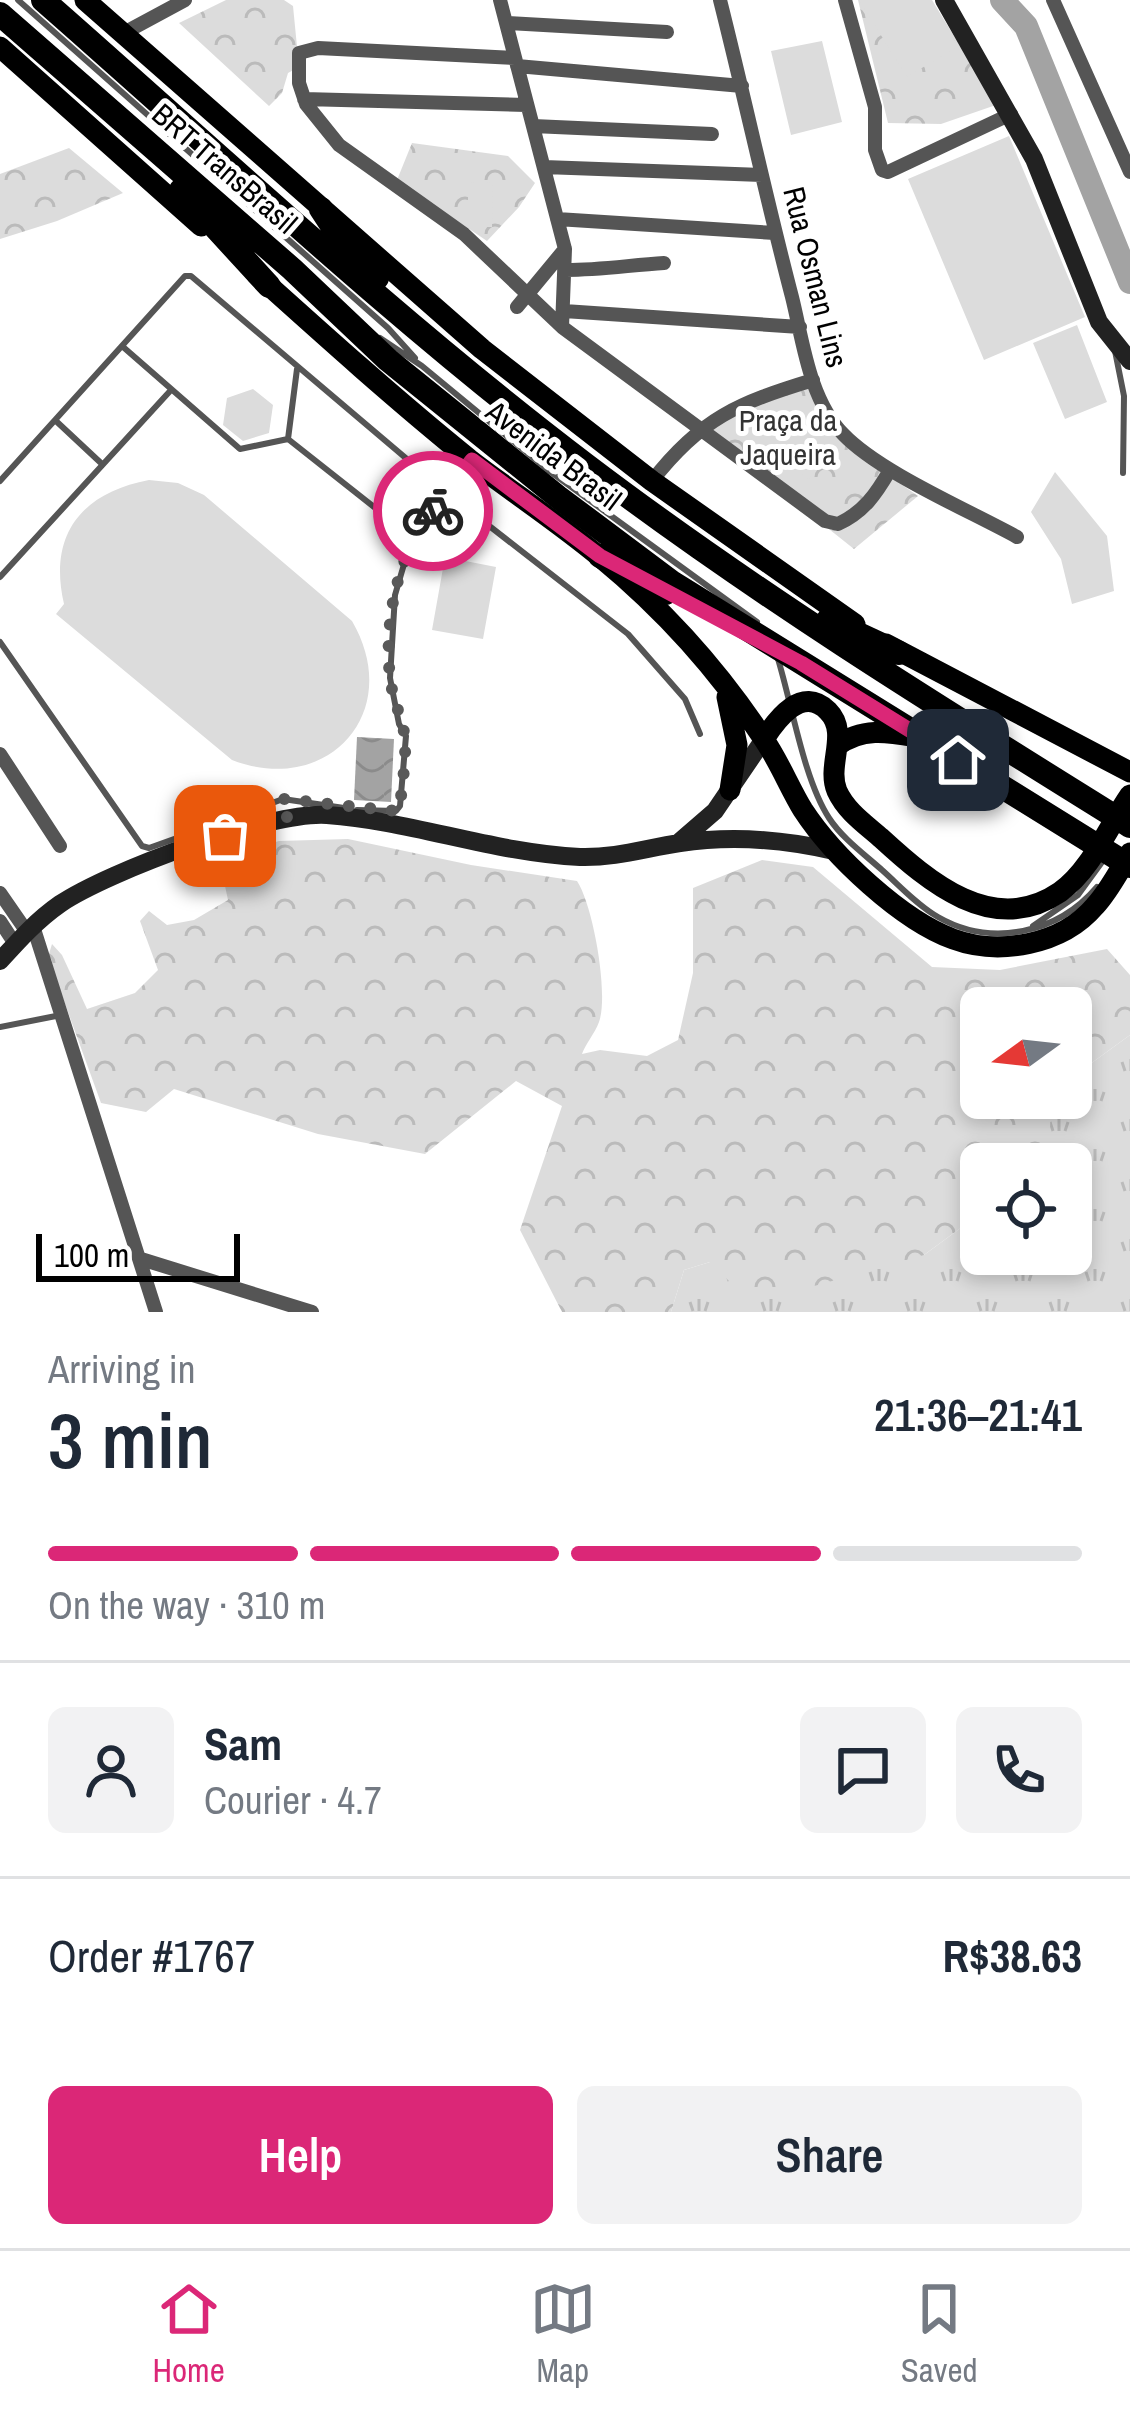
<!DOCTYPE html>
<meta charset="utf-8">
<style>
body{margin:0;font-family:"Archivo Narrow",sans-serif;background:#f2f2f3;color:#1f2937;height:100vh;display:flex;flex-direction:column;font-size:45px;white-space:nowrap}
*{box-sizing:border-box;margin:0}
p{font-size:39px;color:#747a83}
.icon{flex:none;width:66px;height:66px;fill:none;stroke:currentColor;stroke-width:2;stroke-linecap:round;stroke-linejoin:round}
.map{position:relative;height:1312px;overflow:hidden}
.drawer{display:flex;flex-direction:column;background:#fff;flex:1}
.drawer>*{flex:none}
.needle{width:78px;rotate:255deg}
.tools{position:absolute;left:960px;top:987px;display:grid;gap:24px}
.tools a{display:grid;place-items:center;width:132px;height:132px;border-radius:18px;background:#fff;box-shadow:0 6px 18px #0003;font-size:60px}
.scale{position:absolute;left:36px;bottom:30px;width:204px;box-sizing:border-box;padding-left:12px;border:6px solid #000;border-top:0;font-size:33px;line-height:42px;white-space:nowrap;color:#000;-webkit-text-stroke:9px #fff;paint-order:stroke}
.pin{position:absolute;display:grid;place-items:center;width:102px;height:102px;color:#fff;margin:-51px;border-radius:24px;box-shadow:0 6px 18px #0006}
.courier{position:absolute;display:grid;place-items:center;width:120px;height:120px;margin:-60px;border:9px solid #db2777;border-radius:50%;background:#fff;color:#222;box-shadow:0 3px 15px #0007}
.summary em{font-style:normal;font-weight:600}
.summary div{display:flex;flex-direction:column-reverse}
.summary{display:flex;align-items:center;justify-content:space-between;height:204px;padding:0 48px}
h1{font-size:78px;font-weight:600;line-height:90px}
.bar{display:grid;grid-template-columns:repeat(4,1fr);gap:18px 12px;align-content:center;height:144px;padding:0 48px}
.bar i{height:15px;border-radius:9px;background:#e0e1e3}
.bar .selected{background:#db2777}
.bar p{grid-column:span 4}
.line{display:flex;align-items:center;gap:30px;padding:0 48px;border-top:3px solid #e0e1e3}
.line div{flex:1}
.round{display:grid;place-items:center;flex:none;width:126px;height:126px;border-radius:18px;background:#f2f2f3}
.action{display:flex;gap:24px;margin-top:auto;padding:24px 48px}
.action a{flex:1;height:138px;border-radius:18px;background:#db2777;color:#fff;font-size:48px;font-weight:600;line-height:138px;text-align:center}
.action a+a{background:#f2f2f3;color:#1f2937}
.dock{display:flex;justify-content:space-around;align-items:center;height:168px;border-top:3px solid #e0e1e3;background:#fff;font-size:33px;color:#747a83}
.dock a{display:grid;justify-items:center;gap:6px}
.dock .selected{color:#db2777}
.map>svg:first-child{display:block}
.grass{fill:url(#grass-tufts)}
.forest{fill:url(#forest-crowns)}
.garden{fill:#dcdcdc}
.water{fill:url(#water-waves)}
.lines{fill:none;stroke-linecap:round;stroke-linejoin:round}
.river{stroke:#a3a3a3;stroke-width:24}
.lane{stroke:#555;stroke-width:6}
.street{stroke:#555;stroke-width:14}
.secondary{stroke:#222;stroke-width:18}
.primary{stroke:#000;stroke-width:21}
.highway{stroke:#000;stroke-width:24}
.done{stroke:#595959;stroke-width:12;stroke-dasharray:0 21.6}
.route{stroke:#db2777;stroke-width:15}
.labels{text-anchor:middle;dominant-baseline:central;stroke-width:10;stroke-linejoin:round;paint-order:stroke}
.street-label{font-size:30px;fill:#000;stroke:#fff}
.park-label{font-size:30px;fill:#333;stroke:#fff}
</style>
<div class="map">
<svg width="1130" height="1312" viewBox="0 0 1130 1312">
<defs>
<pattern id="grass-tufts" width="24" height="20" patternUnits="userSpaceOnUse" patternTransform="scale(3)"><rect width="24" height="20" fill="#dcdcdc"/><path d="M3 7l-1-3M5 7V3M7 7l1-3M15 17l-1-3M17 17v-4M19 17l1-3" fill="none" stroke="#bbb"/></pattern>
<pattern id="forest-crowns" width="20" height="18" patternUnits="userSpaceOnUse" patternTransform="scale(3)"><rect width="20" height="18" fill="#dcdcdc"/><path d="M2 6a3 3 0 1 1 6 0M12 15a3 3 0 1 1 6 0" fill="none" stroke="#bbb"/></pattern>
<pattern id="water-waves" width="16" height="10" patternUnits="userSpaceOnUse" patternTransform="scale(3)"><rect width="16" height="10" fill="#a3a3a3"/><path d="M0 5q4-4 8 0t8 0" fill="none" stroke="#8b8b8b"/></pattern>
</defs>
<rect width="100%" height="100%" fill="#fff"/>
<!-- grass -->
<path class="grass" d="M1130,1035V1312H671L684,1270L710,1262L924,1255L981,1213V1254H1071V1164H1046L1051,1098H1071V1078Z"/>
<!-- forest -->
<path class="forest" d="M226,0H284L293,6L299,67L288,73L282,93L269,106L179,23Z
M858,0H932L996,105L941,124L888,123Z
M412,143L508,156L535,183L519,207L487,241L397,180Z
M69,148L123,193L57,221L0,239V174Z
M811,383L878,468L918,496L854,549L702,428Z
M348,839L471,865L577,881C593,905 609,994 599,1022C595,1033 585,1045 582,1054L600,1050L647,1056L678,1040L693,973V888L762,860L813,867L932,967L1000,970L1107,949L1130,975V1035L1071,1078V1008H981V1098H1051L1049,1162L981,1164V1213L924,1255L793,1292L737,1289L710,1262L684,1270L671,1312H562L520,1230L562,1106L516,1081L425,1154L318,1134L174,1089L146,1112L101,1103L48,957L52,944L62,955L87,1009L135,993L158,970L140,921L149,911L167,925L194,920L228,900L219,858L279,841Z"/>
<!-- garden -->
<path class="garden" d="M859,0H930L958,46L907,77Z
M822,41L842,122L791,135L771,51Z
M1009,136L1085,317L984,360L908,179Z
M468,182L493,183L492,227H468Z
M1077,325L1107,402L1065,419L1033,343Z
M253,389L273,405L269,433L243,441L223,425L227,398Z
M761,411L827,454L809,479L746,435Z
M1055,472L1107,536L1114,591L1072,604L1061,559L1031,512Z
M149,480L178,483L204,495L352,621C405,712 328,797 232,760L56,614L64,604C48,535 81,493 149,480Z
M445,557L496,567L483,639L432,630Z"/>
<!-- water -->
<path class="water" d="M357,737L394,739L391,802L354,800Z"/>
<g class="lines">
<!-- river -->
<path class="river" d="M1002,0L1026,26L1130,282"/>
<!-- lane -->
<path class="lane" d="M18,0L388,328L415,358
M380,338L422,366L548,470L757,622
M122,346L240,449L288,439L412,537
M1115,351L1124,396L1123,473
M56,421L102,464
M288,439L297,369
M470,463L447,493L628,634L685,699L700,734
M0,481L185,276H191L447,493L412,537L395,595L390,678L399,724L406,736L400,806L396,811L357,810
M0,577L171,390
M0,642L142,846L149,848L227,820
M778,659C792,705 804,780 829,818C842,838 864,854 882,870C900,886 917,905 938,917C992,948 1058,933 1097,887
M248,812L283,799L344,808
M1033,926L1078,895L1105,858
M0,1027L61,1015"/>
<!-- street -->
<path class="street" d="M500,0L565,249L562,327
M720,0C745,99 766,198 792,297C803,341 809,399 843,434C879,472 968,510 1017,537
M845,0L875,107V150L882,170L888,172L1011,114
M1053,0L1130,172
M506,23L667,32
M122,34L185,0
M515,58L318,48L299,53V83L306,104L339,145L464,234L562,327L825,521L838,524C864,512 876,494 890,470
M517,66L742,86
M304,99L526,105
M533,126L712,134
M544,167L762,175
M557,219L775,233
M566,270C600,270 631,265 664,263
M517,307L565,249
M564,311L800,327
M652,481C701,418 738,403 813,380
M0,754L60,846
M0,893L27,932
M0,921L15,944
M33,926L156,1312
M141,1259L312,1312"/>
<!-- secondary -->
<path class="secondary" d="M944,0L1034,159L1099,322L1130,361
M678,843L715,811L764,739
M0,961C19,940 37,920 60,904C109,871 270,811 327,815C412,821 494,853 580,857C616,858 646,848 680,843C733,835 782,839 834,851"/>
<!-- primary -->
<path class="primary" d="M85,0L482,349L652,481L855,624
M0,47L201,226
M256,274C326,337 396,400 469,459C512,492 558,522 600,557C662,608 719,671 763,738C779,761 789,787 803,810C833,856 901,920 953,939C999,956 1062,945 1095,906C1109,891 1119,871 1130,853
M886,644L1130,772
M727,697L737,745L730,790
M764,739C777,719 802,685 828,711C850,733 826,765 837,791C846,811 865,824 881,838C928,881 993,938 1060,892C1091,870 1108,827 1130,795
M837,746C862,727 888,732 916,737"/>
<!-- highway -->
<path class="highway" d="M43,0C222,157 396,321 586,465C760,597 945,711 1130,826
M0,14L292,269L388,360L558,497L673,583L1130,866
M181,190L269,286
M321,209L342,241L377,278
M600,556L666,593
M828,620L899,653"/>
</g>
<g class="lines">
<!-- done -->
<path class="done" d="M225,836L290,816L284,799L396,811L400,806C402,785 406,762 405,741C405,725 392,698 390,678C384,619 397,556 433,511"/>
<!-- route -->
<path class="route" d="M433,511L472,460L600,556L801,663L958,760"/>
</g>
<g class="labels">
<!-- street labels -->
<g class="street-label">
<text transform="translate(225 168) rotate(41)">BRT TransBrasil</text>
<text transform="translate(816 277) rotate(76)">Rua Osman Lins</text>
<text transform="translate(554 455) rotate(37)">Avenida Brasil</text>
</g>
<!-- park labels -->
<g class="park-label">
<text x="788" y="420">Praça da<tspan x="788" dy="34">Jaqueira</tspan></text>
</g>
</g>
</svg>
<div class="tools">
<a><svg class="needle" viewBox="-14 -14 28 28"><path d="M0-13l5 13h-10z" fill="#e53935"/><path d="M0 13l5-13h-10z" fill="#747a83"/></svg></a>
<a><svg class="icon" aria-label="locate" viewBox="0 0 24 24"><circle cx="12" cy="12" r="6"/><path d="M12 2v4M12 18v4M2 12h4M18 12h4"/></svg></a>
</div>
<div class="scale">100 m</div>
<div class="pin" style="left:225px;top:836px;background:#ea580c"><svg class="icon" aria-label="bag" viewBox="0 0 24 24"><path d="M5 8h14l-1 12H6zM9 8a3 3 0 0 1 6 0"/></svg></div>
<div class="pin" style="left:958px;top:760px;background:#1f2937"><svg class="icon" aria-label="home" viewBox="0 0 24 24"><path d="M3 11l9-7 9 7M6 9v11h12V9"/></svg></div>
<div class="courier" style="left:433px;top:511px"><svg class="icon" aria-label="bike" viewBox="0 0 24 24"><circle cx="6" cy="16" r="4"/><circle cx="18" cy="16" r="4"/><path d="M6 16l4-8h5l3 8M10 8l3 8H6M13 5h3"/></svg></div>
</div>
<section class="drawer">
<div class="summary"><div><h1>3 min</h1><p>Arriving in</p></div><em>21:36–21:41</em></div>
<div class="bar"><i class="selected"></i><i class="selected"></i><i class="selected"></i><i></i><p>On the way · 310 m</p></div>
<div class="line" style="height:216px"><a class="round"><svg class="icon" aria-label="person" viewBox="0 0 24 24"><circle cx="12" cy="8" r="4"/><path d="M4 21q1-7 8-7t8 7"/></svg></a><div><b>Sam</b><p>Courier · 4.7</p></div><a class="round"><svg class="icon" aria-label="chat" viewBox="0 0 24 24"><path d="M4 5h16v11H9l-5 4z"/></svg></a><a class="round"><svg class="icon" aria-label="phone" viewBox="0 0 24 24"><path d="M5 4h4l2 5-3 2q2 4 5 5l2-3 5 2v4C11 20 4 13 5 4z"/></svg></a></div>
<div class="line" style="height:156px"><div>Order #1767</div><b>R$38.63</b></div>
<div class="action"><a>Help</a><a>Share</a></div>
</section>
<nav class="dock">
<a class="selected"><svg class="icon" aria-label="home" viewBox="0 0 24 24"><path d="M3 11l9-7 9 7M6 9v11h12V9"/></svg>Home</a>
<a><svg class="icon" aria-label="map" viewBox="0 0 24 24"><path d="M3 6l6-2 6 2 6-2v14l-6 2-6-2-6 2zM9 4v14M15 6v14"/></svg>Map</a>
<a><svg class="icon" aria-label="saved" viewBox="0 0 24 24"><path d="M7 4h10v16l-5-4-5 4z"/></svg>Saved</a>
</nav>
